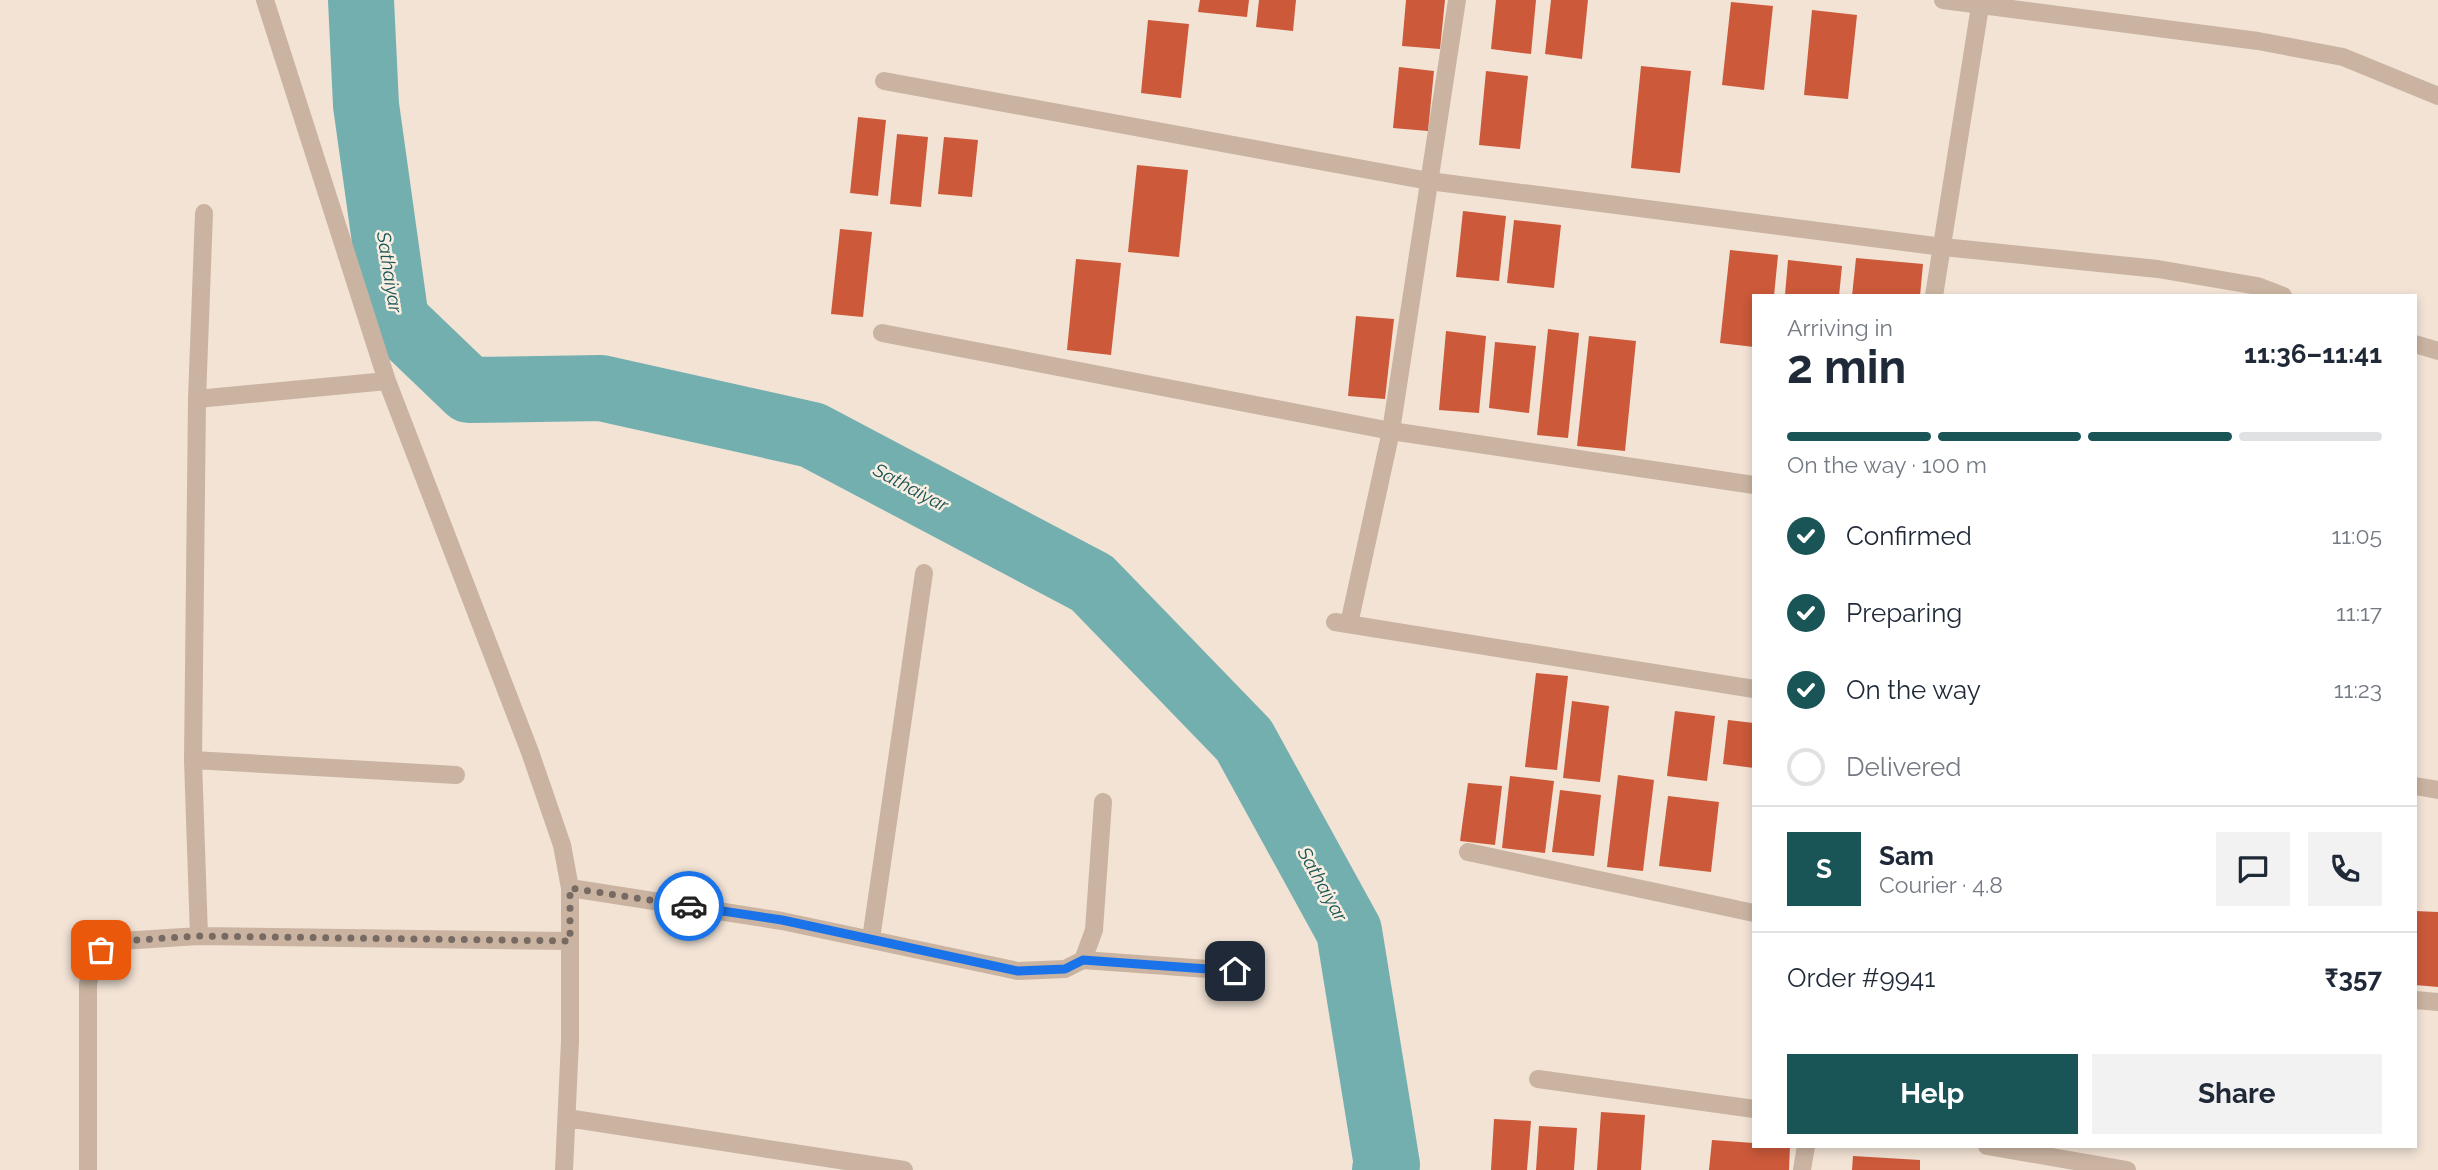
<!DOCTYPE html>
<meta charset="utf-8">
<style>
body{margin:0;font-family:Raleway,sans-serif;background:#f2f2f3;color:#1f2937;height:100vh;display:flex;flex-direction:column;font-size:26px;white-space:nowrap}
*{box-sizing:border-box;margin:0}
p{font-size:23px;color:#747a83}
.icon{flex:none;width:38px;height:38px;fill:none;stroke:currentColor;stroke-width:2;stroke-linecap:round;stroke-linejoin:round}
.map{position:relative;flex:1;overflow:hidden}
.panel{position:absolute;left:1752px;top:294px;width:665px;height:854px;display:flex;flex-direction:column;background:#fff;border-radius:0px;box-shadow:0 4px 10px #0003}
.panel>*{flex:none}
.pin{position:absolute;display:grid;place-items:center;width:60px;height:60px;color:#fff;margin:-30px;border-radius:14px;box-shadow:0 4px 10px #0006}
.courier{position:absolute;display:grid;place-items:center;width:70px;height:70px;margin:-35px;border:5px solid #1a73e8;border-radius:50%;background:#fff;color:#222;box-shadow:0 2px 9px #0007}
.headline em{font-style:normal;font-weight:700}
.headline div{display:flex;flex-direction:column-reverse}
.headline{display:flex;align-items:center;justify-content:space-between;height:119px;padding:0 35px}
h1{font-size:46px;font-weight:700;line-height:52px}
.bar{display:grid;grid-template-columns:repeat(4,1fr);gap:10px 7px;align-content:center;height:84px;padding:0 35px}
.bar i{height:9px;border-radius:5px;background:#e0e1e3}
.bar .selected{background:#195456}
.bar p{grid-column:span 4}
.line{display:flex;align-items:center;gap:18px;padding:0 35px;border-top:2px solid #e0e1e3}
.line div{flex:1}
.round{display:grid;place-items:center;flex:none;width:74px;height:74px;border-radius:0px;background:#f2f2f3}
ol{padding:0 35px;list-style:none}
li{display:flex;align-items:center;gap:21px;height:77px}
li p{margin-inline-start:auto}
li .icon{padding:7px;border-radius:50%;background:#195456;color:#fff;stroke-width:4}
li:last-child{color:#747a83}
li i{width:38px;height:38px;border:4px solid #e0e1e3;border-radius:50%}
.button{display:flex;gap:14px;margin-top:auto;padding:14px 35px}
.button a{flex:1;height:80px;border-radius:0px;background:#195456;color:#fff;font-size:28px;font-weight:700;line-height:80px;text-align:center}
.button a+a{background:#f2f2f3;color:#1f2937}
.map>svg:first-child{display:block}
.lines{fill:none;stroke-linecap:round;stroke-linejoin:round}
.river{stroke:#74afaf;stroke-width:66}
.building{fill:#cb593a}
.minor{stroke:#cab3a1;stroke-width:18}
.done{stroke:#766a62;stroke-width:7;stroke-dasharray:0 12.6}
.route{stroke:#1a73e8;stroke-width:9}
.labels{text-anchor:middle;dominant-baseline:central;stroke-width:5;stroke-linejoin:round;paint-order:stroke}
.water-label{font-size:19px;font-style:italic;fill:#195456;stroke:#f9eee2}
</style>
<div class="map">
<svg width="2438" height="1170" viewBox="0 0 2438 1170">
<rect width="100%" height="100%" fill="#f2e3d5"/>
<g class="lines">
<!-- river -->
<path class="river" d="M361,0L366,105L396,320L469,390L601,388L812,435L1092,583L1244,740L1349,931L1387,1165L1385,1170"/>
</g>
<!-- building -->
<path class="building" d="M1200,0H1249L1247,17L1198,12Z
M1259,0H1296L1293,31L1256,27Z
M1406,0H1445L1440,49L1402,46Z
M1496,0H1536L1531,54L1491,49Z
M1551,0H1588L1582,59L1545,54Z
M1731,2L1773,6L1764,90L1722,85Z
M1812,10L1857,15L1848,99L1804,95Z
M1148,20L1189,24L1181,98L1141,93Z
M1641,66L1691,71L1680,173L1631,168Z
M1399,67L1434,71L1428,131L1393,128Z
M1486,71L1528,76L1520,149L1479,145Z
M858,117L886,120L878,196L850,193Z
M897,134L928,137L921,207L890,204Z
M944,137L978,140L972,197L938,194Z
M1137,165L1188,170L1179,257L1128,252Z
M1463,211L1506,216L1499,281L1456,277Z
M1514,220L1561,225L1554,288L1507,283Z
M840,229L872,232L863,317L831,314Z
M1730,250L1778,255L1774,296H1754V347L1720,343Z
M1856,258L1923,264L1920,296H1852Z
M1076,259L1121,263L1111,355L1067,350Z
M1788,260L1842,266L1839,296L1785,295Z
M1356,316L1394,319L1385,399L1348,396Z
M1548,329L1579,333L1568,438L1537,435Z
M1446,331L1486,336L1479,413L1439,410Z
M1589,336L1636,341L1625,451L1577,446Z
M1495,342L1536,346L1529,413L1489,408Z
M1536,673L1568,676L1557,770L1525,767Z
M1572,701L1609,706L1600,782L1563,778Z
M1675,711L1715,716L1707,781L1667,776Z
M1728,720L1754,723V768L1723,764Z
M1618,775L1654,780L1643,871L1607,867Z
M1510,776L1554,781L1545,853L1502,848Z
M1468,783L1502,786L1495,845L1460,841Z
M1560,790L1601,795L1594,856L1552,852Z
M1668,796L1719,802L1711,872L1659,866Z
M2415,911L2438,912V987L2415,985Z
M1601,1112L1645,1115L1641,1170H1597Z
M1494,1119L1531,1121L1527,1170H1491Z
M1539,1126L1577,1128L1574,1170H1536Z
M1712,1140L1754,1143V1146H1790L1789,1170H1709Z
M1853,1156L1920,1160V1170H1852Z"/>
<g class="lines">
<!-- minor -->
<path class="minor" d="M265,0L387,381L530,752L562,845L570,888V1041L564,1170
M1943,0L2258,41L2343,57L2438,96
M884,81L1429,181L1943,247L2158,269L2257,286L2283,296
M1934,296L1981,0
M882,333L1391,431L1754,485
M2415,344L2438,351
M197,399L387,381
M1335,622L1754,689
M1349,624L1391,431L1457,0
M193,760L456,775
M2415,786L2438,790
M1468,852L1754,913
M570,888L782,921L1018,971L1065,969L1083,960L1094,930L1103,802
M199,936L193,760L197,399L204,213
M871,939L924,573
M1083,960L1235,971
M2415,1000L2438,1002
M1538,1079L1754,1109
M567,1118L904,1170
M1987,1146L2127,1170
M88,1170V984L92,965L101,950L121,941L199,936L570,941
M1802,1170L1806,1146"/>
</g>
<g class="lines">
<!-- done -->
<path class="done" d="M101,950L121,941L199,936L570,941V888L689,906"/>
<!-- route -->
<path class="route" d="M689,906L782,920L1018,971L1065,969L1083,960L1235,971"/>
</g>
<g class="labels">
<!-- water labels -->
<g class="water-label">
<text transform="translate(390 272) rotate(81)">Sathaiyar</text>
<text transform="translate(911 487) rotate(28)">Sathaiyar</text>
<text transform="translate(1323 884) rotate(61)">Sathaiyar</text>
</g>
</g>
</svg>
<div class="pin" style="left:101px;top:950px;background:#ea580c"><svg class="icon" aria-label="bag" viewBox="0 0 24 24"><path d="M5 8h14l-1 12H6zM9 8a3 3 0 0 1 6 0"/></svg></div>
<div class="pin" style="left:1235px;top:971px;background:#1f2937"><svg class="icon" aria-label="home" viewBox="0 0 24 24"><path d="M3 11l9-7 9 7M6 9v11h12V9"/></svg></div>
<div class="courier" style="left:689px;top:906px"><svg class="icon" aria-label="car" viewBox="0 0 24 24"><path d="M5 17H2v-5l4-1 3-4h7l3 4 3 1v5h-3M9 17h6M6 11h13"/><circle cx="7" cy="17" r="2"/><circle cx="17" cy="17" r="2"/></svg></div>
<section class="panel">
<div class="headline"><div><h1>2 min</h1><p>Arriving in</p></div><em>11:36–11:41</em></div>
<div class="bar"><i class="selected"></i><i class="selected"></i><i class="selected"></i><i></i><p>On the way · 100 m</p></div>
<ol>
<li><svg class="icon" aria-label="check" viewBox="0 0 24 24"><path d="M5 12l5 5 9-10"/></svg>Confirmed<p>11:05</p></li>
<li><svg class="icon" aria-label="check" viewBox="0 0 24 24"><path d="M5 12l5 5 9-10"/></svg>Preparing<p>11:17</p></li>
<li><svg class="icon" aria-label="check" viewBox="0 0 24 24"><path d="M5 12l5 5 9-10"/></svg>On the way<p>11:23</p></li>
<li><i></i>Delivered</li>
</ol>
<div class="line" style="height:126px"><b class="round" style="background:#195456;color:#fff">S</b><div><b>Sam</b><p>Courier · 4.8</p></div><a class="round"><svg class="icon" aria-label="chat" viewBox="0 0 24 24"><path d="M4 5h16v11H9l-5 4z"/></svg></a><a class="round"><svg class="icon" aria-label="phone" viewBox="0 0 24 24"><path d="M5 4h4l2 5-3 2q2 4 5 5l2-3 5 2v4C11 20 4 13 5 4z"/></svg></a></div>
<div class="line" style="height:91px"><div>Order #9941</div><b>₹357</b></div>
<div class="button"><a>Help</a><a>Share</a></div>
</section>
</div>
